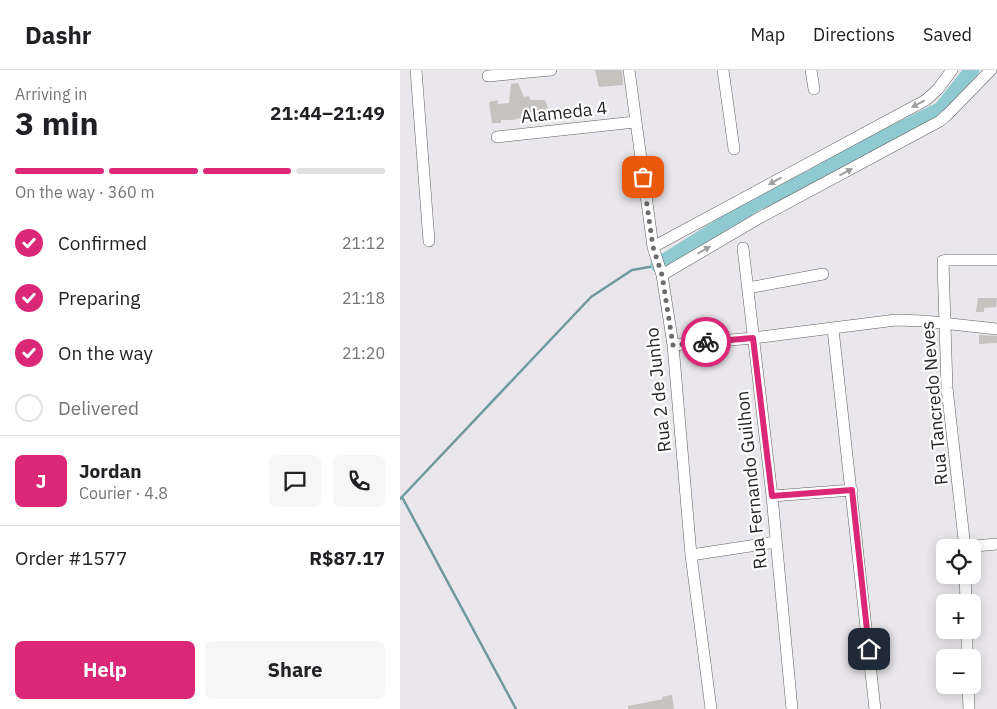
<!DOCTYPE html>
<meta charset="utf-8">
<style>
body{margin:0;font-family:"IBM Plex Sans",sans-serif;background:#f6f6f6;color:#202124;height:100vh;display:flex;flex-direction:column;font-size:19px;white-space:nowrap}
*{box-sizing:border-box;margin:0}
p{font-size:16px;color:#757577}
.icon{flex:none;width:28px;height:28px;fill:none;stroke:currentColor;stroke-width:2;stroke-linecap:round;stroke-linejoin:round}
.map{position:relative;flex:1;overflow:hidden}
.side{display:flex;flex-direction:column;background:#fff;width:400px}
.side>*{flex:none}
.controls{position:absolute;left:536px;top:469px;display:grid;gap:10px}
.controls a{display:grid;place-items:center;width:45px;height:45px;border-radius:8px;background:#fff;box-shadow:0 2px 12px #0003;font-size:25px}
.pin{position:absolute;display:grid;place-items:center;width:42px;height:42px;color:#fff;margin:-21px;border-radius:10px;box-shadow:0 2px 8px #0006}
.courier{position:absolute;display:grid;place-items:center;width:50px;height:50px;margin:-25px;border:4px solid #db2777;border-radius:50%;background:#fff;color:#222;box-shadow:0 1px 6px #0007}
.summary em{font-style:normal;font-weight:700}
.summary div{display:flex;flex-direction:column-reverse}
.summary{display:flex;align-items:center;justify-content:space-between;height:85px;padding:0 15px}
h1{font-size:32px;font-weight:700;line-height:38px}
.bar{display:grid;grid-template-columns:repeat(4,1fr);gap:8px 5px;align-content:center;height:60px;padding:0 15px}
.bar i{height:6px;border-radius:4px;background:#e0e0e0}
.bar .current{background:#db2777}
.bar p{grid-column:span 4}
.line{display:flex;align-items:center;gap:12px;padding:0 15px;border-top:1px solid #e0e0e0}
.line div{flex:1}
.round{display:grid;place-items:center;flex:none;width:52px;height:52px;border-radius:8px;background:#f6f6f6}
ol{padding:0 15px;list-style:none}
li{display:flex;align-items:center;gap:15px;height:55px}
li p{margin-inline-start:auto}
li .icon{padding:5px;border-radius:50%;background:#db2777;color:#fff;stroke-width:4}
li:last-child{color:#757577}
li i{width:28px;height:28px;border:2px solid #e0e0e0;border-radius:50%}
.primary-button{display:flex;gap:10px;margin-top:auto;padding:10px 15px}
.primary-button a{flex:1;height:58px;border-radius:8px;background:#db2777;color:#fff;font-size:20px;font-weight:700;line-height:58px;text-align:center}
.primary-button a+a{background:#f6f6f6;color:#202124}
header{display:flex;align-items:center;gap:30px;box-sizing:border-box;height:70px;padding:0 25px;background:#fff;border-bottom:1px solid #e0e0e0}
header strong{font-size:24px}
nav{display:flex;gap:28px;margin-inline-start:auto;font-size:18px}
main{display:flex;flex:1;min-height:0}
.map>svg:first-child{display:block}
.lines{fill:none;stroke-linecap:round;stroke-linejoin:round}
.stream{stroke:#6f999d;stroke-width:2.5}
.river{stroke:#8ecacf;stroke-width:15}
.building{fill:#c5c2c0}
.minor-casing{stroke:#605f61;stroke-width:12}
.minor{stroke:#fff;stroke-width:11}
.oneway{fill:#9e9e9e}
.done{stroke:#6b6a6c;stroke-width:5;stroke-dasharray:0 9}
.route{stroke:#db2777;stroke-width:6}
.labels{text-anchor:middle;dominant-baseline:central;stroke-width:4.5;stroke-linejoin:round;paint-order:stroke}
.street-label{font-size:18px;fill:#272728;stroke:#fff}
</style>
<header>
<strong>Dashr</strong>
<nav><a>Map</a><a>Directions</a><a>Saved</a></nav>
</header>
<main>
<section class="side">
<div class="summary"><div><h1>3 min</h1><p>Arriving in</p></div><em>21:44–21:49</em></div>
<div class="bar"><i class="current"></i><i class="current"></i><i class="current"></i><i></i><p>On the way · 360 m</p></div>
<ol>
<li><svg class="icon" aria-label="check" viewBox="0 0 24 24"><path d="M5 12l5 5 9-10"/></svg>Confirmed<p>21:12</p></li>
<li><svg class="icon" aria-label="check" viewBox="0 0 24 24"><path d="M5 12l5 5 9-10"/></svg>Preparing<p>21:18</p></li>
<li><svg class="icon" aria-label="check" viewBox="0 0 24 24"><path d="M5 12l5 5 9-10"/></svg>On the way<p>21:20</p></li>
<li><i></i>Delivered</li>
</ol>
<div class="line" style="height:90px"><b class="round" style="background:#db2777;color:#fff">J</b><div><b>Jordan</b><p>Courier · 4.8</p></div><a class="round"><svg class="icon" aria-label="chat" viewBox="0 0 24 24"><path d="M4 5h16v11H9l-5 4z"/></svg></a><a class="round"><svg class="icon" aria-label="phone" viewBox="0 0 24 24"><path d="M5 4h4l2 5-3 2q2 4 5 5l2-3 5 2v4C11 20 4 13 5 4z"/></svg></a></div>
<div class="line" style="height:65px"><div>Order #1577</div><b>R$87.17</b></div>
<div class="primary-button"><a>Help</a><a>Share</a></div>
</section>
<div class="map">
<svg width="597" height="639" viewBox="0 0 597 639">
<rect width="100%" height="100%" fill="#e9e7eb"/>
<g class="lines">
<!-- stream -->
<path class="stream" d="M2,427L116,639
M0,429L191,227L232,200L255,196"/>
<!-- river -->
<path class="river" d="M258,195L357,133L412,107L454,82L541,39L572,0"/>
</g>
<!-- building -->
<path class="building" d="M195,0H222L223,15L199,17Z
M118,13L124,27L129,26L130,30H145L150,44L126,46L113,50H101V53H92L89,32L98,30V34L109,33L111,14Z
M578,228H597L596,237L584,238V242H576Z
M579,265L597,266V273L579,274Z
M272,625L274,639H228V636L263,629L262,627Z"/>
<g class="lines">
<defs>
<path id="minor" d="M16,0L29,171
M229,0L253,177L262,205L273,275L291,485L311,639
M323,0L334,79
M411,0L414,19
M88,6L151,0
M97,67L235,52
M253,177L526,30L538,19L552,0
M343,178L372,426L392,639
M262,205L359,148L540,51L547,45L591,0
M348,218L423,204
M433,259L475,639
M273,275L353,268L496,250L524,251L597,259
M372,426L452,420
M565,477L597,474
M565,478L547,318L543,191L548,190H597
M291,485L376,472
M565,505L566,532
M567,560V588
M568,615L569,639"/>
</defs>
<!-- minor casing -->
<use href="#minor" class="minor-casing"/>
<!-- minor -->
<use href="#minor" class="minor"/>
</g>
<!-- one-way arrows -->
<defs><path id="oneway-solid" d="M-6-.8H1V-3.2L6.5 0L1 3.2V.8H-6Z" transform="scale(1.25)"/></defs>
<g class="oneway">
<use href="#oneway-solid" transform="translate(518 34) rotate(152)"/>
<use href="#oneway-solid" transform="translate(446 102) rotate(-28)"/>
<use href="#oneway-solid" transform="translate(375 111) rotate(151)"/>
<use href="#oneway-solid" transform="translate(304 180) rotate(-30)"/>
</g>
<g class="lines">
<!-- done -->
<path class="done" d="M243,107L253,177L262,205L273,275L306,272"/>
<!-- route -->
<path class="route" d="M306,272L353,268L372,426L452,420L469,579"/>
</g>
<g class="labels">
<!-- street labels -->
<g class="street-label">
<text transform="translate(164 42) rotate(-6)">Alameda 4</text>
<text transform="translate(258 320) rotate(-96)">Rua 2 de Junho</text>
<text transform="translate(534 333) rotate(-95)">Rua Tancredo Neves</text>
<text transform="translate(351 410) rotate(-96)">Rua Fernando Guilhon</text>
</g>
</g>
</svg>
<div class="controls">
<a><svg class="icon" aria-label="locate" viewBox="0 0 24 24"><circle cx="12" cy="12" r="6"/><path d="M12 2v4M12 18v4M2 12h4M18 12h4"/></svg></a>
<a>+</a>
<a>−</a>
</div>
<div class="pin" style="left:243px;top:107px;background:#ea580c"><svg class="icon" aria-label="bag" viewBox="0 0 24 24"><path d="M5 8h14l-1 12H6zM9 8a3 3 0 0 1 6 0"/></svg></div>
<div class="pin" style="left:469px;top:579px;background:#1f2937"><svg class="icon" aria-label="home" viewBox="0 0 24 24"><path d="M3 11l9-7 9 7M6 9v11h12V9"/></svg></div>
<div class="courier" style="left:306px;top:272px"><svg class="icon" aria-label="bike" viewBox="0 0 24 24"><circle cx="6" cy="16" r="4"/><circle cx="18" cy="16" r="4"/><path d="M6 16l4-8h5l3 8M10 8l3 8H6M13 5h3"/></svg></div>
</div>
</main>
